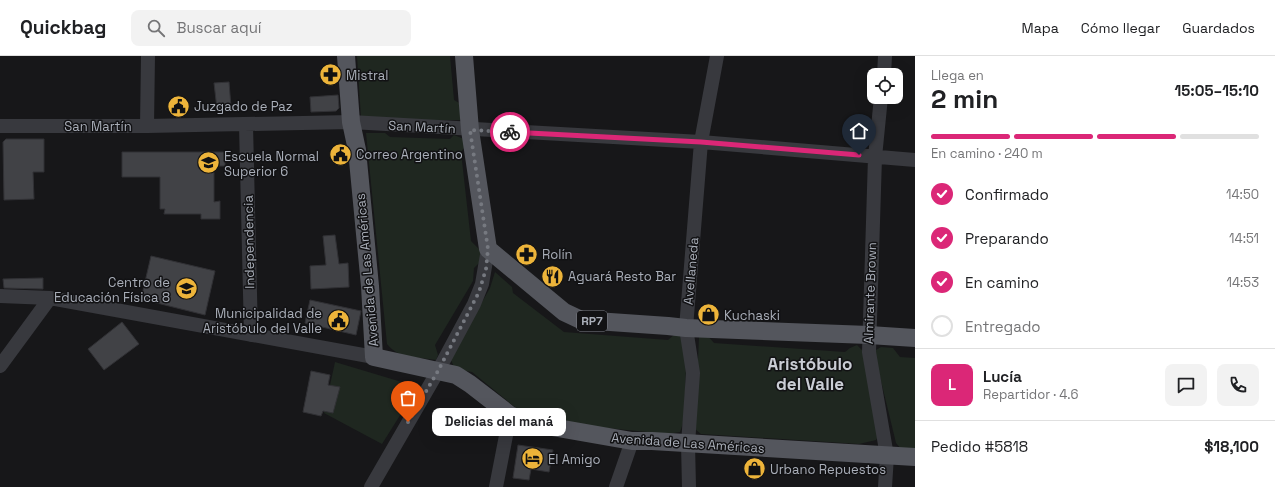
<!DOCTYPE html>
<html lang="es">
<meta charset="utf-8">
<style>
body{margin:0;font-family:"Space Grotesk",sans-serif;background:#f2f2f2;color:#202124;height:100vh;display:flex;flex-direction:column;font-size:15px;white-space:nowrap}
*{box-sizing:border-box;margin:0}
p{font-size:13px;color:#757577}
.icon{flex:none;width:22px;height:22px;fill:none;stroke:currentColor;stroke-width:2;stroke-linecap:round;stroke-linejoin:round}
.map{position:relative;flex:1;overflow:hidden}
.side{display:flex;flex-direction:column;background:#fff;width:360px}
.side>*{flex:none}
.buttons{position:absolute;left:867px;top:12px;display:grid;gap:8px}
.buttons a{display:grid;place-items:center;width:36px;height:36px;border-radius:8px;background:#fff;box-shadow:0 4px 16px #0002;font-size:20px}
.pin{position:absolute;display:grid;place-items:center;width:34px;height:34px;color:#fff;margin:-41px -17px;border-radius:50% 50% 50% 0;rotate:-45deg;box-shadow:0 0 4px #0007}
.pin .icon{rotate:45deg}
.courier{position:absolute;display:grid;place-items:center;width:40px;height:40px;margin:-20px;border:3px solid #db2777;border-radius:50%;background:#fff;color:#222;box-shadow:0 1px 5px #0007}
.bubble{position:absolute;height:28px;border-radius:8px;background:#fff;box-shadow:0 4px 16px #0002;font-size:13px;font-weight:800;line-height:28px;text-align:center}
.summary em{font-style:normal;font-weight:800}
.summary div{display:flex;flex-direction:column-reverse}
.summary{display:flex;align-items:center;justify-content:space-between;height:68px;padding:0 16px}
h1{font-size:26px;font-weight:800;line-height:30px}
.bar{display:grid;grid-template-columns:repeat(4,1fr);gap:6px 4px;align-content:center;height:48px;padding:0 16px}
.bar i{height:5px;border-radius:3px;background:#e0e0e0}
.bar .current{background:#db2777}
.bar p{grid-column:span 4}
.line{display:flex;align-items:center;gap:10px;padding:0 16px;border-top:1px solid #e0e0e0}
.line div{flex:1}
.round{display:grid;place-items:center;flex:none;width:42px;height:42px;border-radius:8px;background:#f2f2f2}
ol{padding:0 16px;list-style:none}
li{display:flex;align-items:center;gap:12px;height:44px}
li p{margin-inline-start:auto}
li .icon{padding:4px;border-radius:50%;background:#db2777;color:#fff;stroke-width:4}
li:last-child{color:#757577}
li i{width:22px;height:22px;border:2px solid #e0e0e0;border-radius:50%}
header{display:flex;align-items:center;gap:24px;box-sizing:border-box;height:56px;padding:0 20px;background:#fff;border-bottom:1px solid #e0e0e0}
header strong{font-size:19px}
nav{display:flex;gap:22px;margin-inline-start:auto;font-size:14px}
.search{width:280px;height:36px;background:#f2f2f2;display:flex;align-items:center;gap:10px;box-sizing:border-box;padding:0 14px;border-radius:8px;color:#757577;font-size:15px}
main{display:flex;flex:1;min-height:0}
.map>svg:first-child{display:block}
.green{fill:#1f2720}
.building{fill:#414246;stroke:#313135}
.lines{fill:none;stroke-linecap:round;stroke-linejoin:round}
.minor{stroke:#38393e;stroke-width:14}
.major{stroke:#54565d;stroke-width:18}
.done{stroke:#767980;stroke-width:4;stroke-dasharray:0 7.2}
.route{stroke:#db2777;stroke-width:5}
.labels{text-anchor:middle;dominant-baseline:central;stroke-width:3;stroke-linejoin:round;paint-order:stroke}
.shield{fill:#121214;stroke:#7c7f87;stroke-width:1}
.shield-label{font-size:12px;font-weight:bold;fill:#a9aeb8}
.poi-label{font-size:13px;fill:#a9aeb8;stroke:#121214;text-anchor:start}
.street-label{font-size:13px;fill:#a9aeb8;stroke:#121214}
.district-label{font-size:17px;font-weight:bold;fill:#cacdd5;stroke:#121214}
</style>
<header>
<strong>Quickbag</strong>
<div class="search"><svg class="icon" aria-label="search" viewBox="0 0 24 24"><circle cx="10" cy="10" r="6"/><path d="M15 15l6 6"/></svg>Buscar aquí</div>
<nav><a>Mapa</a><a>Cómo llegar</a><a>Guardados</a></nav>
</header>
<main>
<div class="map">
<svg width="915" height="431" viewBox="0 0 915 431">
<rect width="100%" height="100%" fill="#171719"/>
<!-- green -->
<path class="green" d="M357,0H450L454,44L461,48L460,64H370L361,62Z
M366,77H385L390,81L450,83L454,79L469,85L461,96L471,185L480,194V206L474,212L473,225L435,289L438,299L436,304C419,301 398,303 387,288Z
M495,216L512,231L513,237L564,276L668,284L676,277L687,282L684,364L680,376L667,378L537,365L527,361L472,316L455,313L450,302L490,232Z
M707,279L714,287L845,296L850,292L857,289L864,296L880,377L876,384L859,388L701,378L695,373L699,281Z
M881,291L893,292L900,301L915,302V395L902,394L896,387L875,300L876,294Z
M335,306L405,327L414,337L382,388L324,357Z"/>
<!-- building -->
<path class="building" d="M229,26L231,51L217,53L214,27Z
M338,39L339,52L336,55L311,56L310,41Z
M6,83H44V116H33L34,143L4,144L3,86Z
M122,96H225V110H214V146L220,145V163H201V158H164L165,153H160V121H122Z
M335,179L339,208L348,207L349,231L311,233L310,210L326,209L323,180Z
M151,200L215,215L205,259L141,243Z
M43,222V233L4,232L3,223Z
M310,244L361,255L356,279L305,267Z
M122,266L139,288L104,314L88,293Z
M311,315L330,319L328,329L340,331L333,357L323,355L321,360L303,356Z
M518,389L553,394L549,416L531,413L529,424L513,422Z"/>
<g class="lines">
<!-- minor -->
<path class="minor" d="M884,19L885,0
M881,41L875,101L869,296L887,400L885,431
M246,69L251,279
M0,70H147L351,66L701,86L915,104
M147,70L148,0
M0,240L50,242L374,301
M0,310L50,242
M371,431L438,315L474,248L482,228L488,193
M496,431L510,359
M616,431L632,385
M689,431L688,388L693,317L686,272L701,86L717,0"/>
<!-- major -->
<path class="major" d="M346,0L351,66L357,94L370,230L374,301L456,319L470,328L510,359L529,367L632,385H652L915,401
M464,0L470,74L488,193L564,256L581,264L668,270L686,272L869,279L915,282"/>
</g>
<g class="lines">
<!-- done -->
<path class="done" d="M408,366L438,315L479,236L486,213L488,193L470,74L510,76"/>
<!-- route -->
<path class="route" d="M510,76L701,86L859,99"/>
</g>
<!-- icons -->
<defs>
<symbol id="pharmacy-disc" viewBox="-11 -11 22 22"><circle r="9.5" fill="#edb43a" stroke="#121214"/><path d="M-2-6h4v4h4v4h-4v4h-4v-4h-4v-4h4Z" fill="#111"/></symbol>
<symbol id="civic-disc" viewBox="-11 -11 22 22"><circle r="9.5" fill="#edb43a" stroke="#121214"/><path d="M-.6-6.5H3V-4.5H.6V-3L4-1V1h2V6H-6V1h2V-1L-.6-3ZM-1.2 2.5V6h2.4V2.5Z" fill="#111"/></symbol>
<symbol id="school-disc" viewBox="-11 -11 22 22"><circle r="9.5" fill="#edb43a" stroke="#121214"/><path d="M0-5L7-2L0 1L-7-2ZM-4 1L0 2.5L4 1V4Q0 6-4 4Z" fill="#111"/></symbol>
<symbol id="restaurant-disc" viewBox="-11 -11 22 22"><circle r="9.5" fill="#edb43a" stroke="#121214"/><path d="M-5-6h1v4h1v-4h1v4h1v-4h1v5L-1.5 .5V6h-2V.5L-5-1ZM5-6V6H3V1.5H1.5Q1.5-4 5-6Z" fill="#111"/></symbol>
<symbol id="shop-disc" viewBox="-11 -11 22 22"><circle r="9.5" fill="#edb43a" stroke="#121214"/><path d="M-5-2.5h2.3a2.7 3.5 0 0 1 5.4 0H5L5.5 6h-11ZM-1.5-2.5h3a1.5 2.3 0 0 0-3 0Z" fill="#111"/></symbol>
<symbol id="hotel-disc" viewBox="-11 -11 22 22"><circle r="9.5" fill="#edb43a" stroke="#121214"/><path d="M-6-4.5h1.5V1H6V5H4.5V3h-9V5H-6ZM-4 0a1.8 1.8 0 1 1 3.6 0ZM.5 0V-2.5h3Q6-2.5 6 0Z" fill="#111"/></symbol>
</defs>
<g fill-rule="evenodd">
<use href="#pharmacy-disc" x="318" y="6" width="25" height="25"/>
<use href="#civic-disc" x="166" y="38" width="25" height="25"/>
<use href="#civic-disc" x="328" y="86" width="25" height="25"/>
<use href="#school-disc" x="196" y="94" width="25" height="25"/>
<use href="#pharmacy-disc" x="514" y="186" width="25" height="25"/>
<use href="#restaurant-disc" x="540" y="208" width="25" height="25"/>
<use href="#school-disc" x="174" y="220" width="25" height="25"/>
<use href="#shop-disc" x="696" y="246" width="25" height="25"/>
<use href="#civic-disc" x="326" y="252" width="25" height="25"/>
<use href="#hotel-disc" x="520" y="390" width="25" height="25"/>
<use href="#shop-disc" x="742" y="400" width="25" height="25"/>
</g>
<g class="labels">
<!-- shield labels -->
<rect class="shield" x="577" y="255" width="30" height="20" rx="3"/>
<g class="shield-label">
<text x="592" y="265">RP7</text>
</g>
<!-- poi labels -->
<g class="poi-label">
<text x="346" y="19">Mistral</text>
<text x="194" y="50">Juzgado de Paz</text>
<text x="356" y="98">Correo Argentino</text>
<text x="224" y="100">Escuela Normal<tspan x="224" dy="15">Superior 6</tspan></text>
<text x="542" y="198">Rolín</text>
<text x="568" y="220">Aguará Resto Bar</text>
<text x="170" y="226" text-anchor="end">Centro de<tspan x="170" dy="15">Educación Física 8</tspan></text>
<text x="322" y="257" text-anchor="end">Municipalidad de<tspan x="322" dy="15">Aristóbulo del Valle</tspan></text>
<text x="724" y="259">Kuchaski</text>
<text x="548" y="403">El Amigo</text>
<text x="770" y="413">Urbano Repuestos</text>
</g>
<!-- street labels -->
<g class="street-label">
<text x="98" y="70">San Martín</text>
<text transform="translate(422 71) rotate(3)">San Martín</text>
<text transform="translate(249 186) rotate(-91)">Independencia</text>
<text transform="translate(367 214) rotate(-95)">Avenida de Las Américas</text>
<text transform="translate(691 215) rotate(-85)">Avellaneda</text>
<text transform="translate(870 237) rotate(-88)">Almirante Brown</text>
<text transform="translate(688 387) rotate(4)">Avenida de Las Américas</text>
</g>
<!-- district labels -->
<g class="district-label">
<text x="810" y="308">Aristóbulo<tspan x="810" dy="20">del Valle</tspan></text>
</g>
</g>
</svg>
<div class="buttons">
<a><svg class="icon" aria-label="locate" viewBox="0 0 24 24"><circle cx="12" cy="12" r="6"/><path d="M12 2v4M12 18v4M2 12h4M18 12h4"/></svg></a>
</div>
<div class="pin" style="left:408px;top:366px;background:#ea580c"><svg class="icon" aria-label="bag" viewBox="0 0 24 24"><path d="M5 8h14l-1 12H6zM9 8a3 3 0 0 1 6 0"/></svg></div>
<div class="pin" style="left:859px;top:99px;background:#1f2937"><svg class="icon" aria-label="home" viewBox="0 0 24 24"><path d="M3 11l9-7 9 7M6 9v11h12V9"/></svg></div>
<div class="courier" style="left:510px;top:76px"><svg class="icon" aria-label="bike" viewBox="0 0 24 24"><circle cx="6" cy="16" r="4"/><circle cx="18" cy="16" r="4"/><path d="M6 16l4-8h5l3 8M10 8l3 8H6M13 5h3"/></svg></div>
<div class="bubble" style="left:432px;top:352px;width:134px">Delicias del maná</div>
</div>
<section class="side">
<div class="summary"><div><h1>2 min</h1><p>Llega en</p></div><em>15:05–15:10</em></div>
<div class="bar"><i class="current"></i><i class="current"></i><i class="current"></i><i></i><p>En camino · 240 m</p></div>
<ol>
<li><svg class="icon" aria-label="check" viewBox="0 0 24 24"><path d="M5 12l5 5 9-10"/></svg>Confirmado<p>14:50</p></li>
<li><svg class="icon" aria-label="check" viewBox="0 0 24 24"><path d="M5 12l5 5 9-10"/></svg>Preparando<p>14:51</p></li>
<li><svg class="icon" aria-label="check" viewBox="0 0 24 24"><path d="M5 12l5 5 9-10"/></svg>En camino<p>14:53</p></li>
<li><i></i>Entregado</li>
</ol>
<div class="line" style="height:72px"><b class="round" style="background:#db2777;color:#fff">L</b><div><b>Lucía</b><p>Repartidor · 4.6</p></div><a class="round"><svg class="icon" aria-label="chat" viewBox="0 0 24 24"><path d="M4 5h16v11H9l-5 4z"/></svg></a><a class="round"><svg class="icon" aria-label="phone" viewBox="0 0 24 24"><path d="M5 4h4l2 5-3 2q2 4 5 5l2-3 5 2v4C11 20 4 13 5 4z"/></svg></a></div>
<div class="line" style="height:52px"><div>Pedido #5818</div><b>$18,100</b></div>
</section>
</main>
